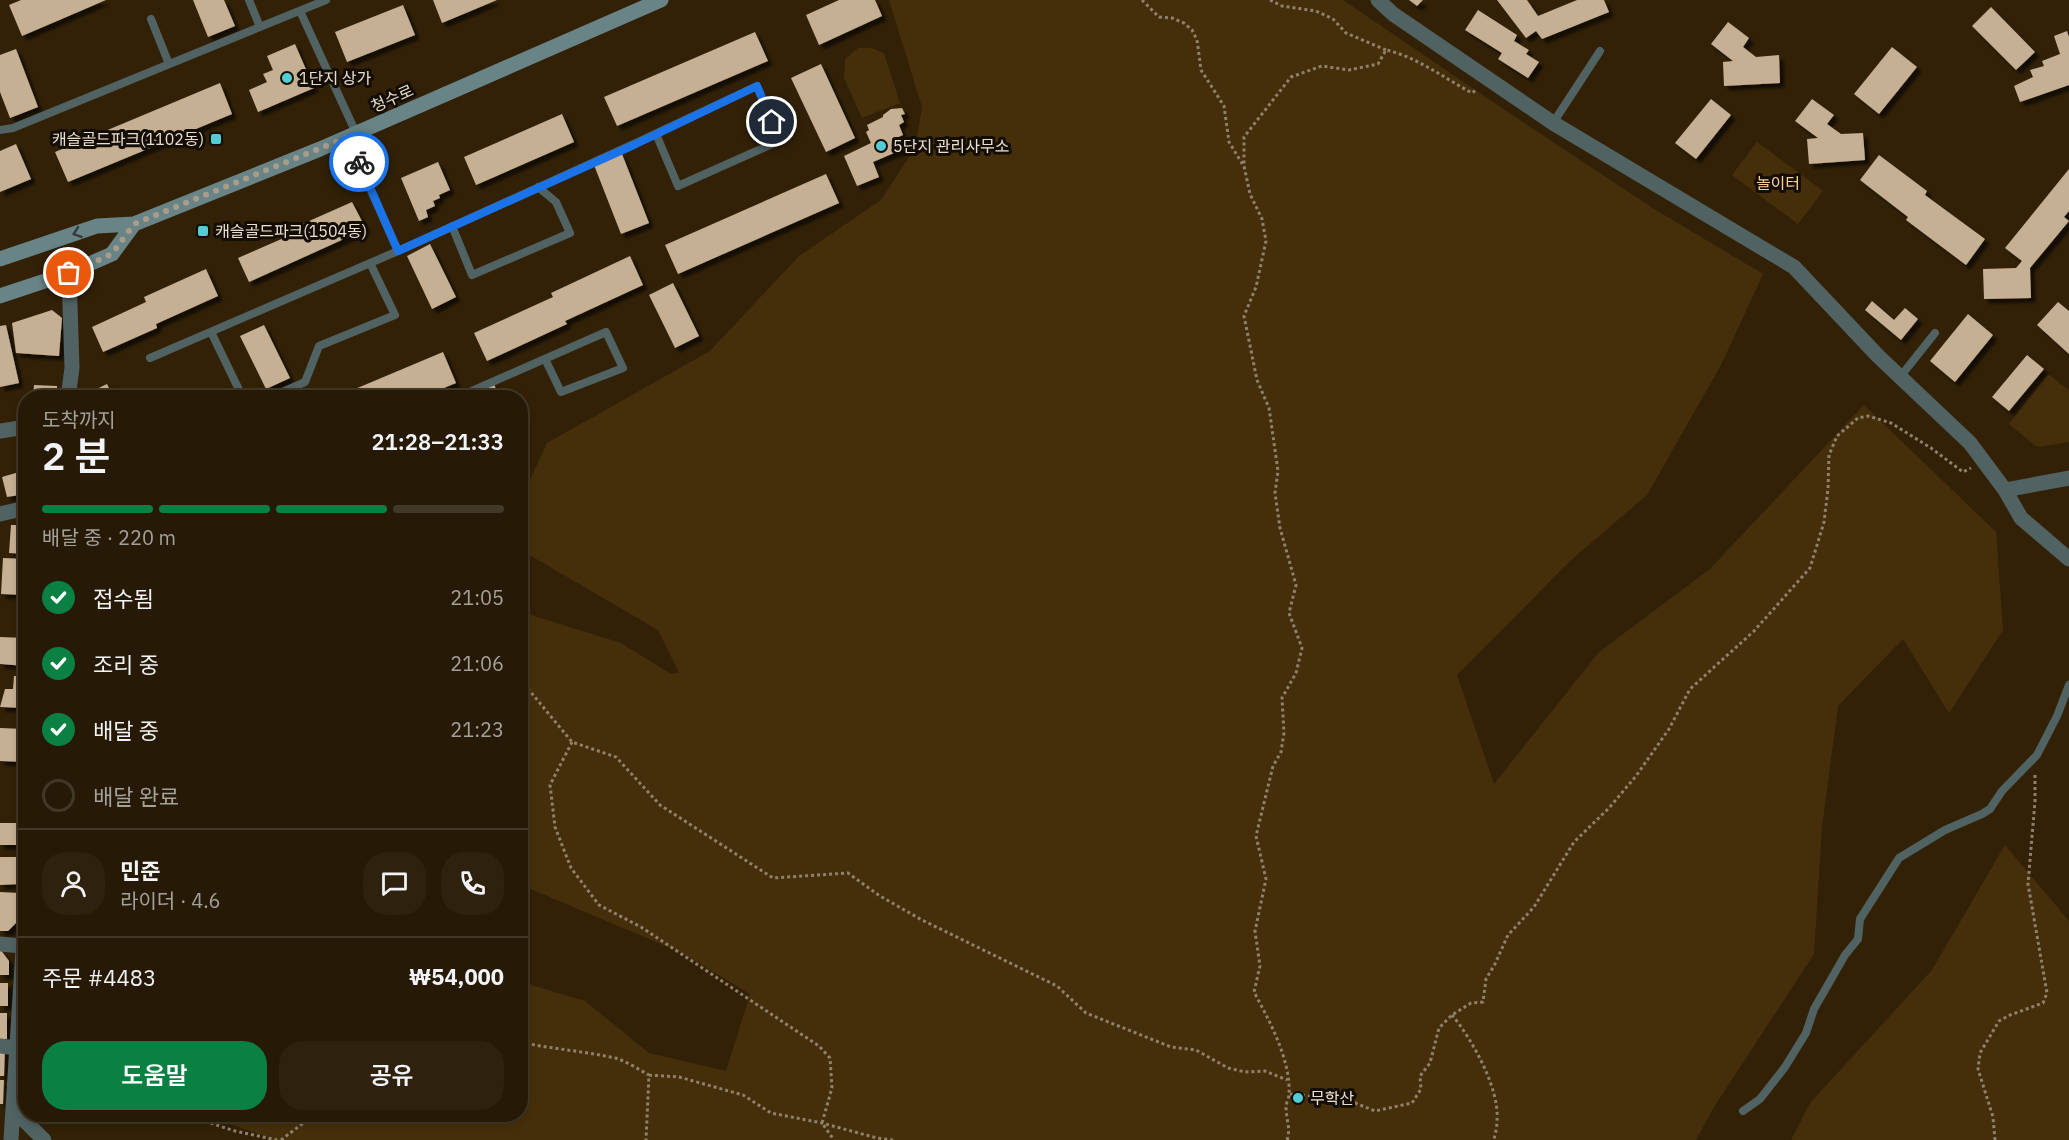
<!DOCTYPE html>
<html lang="ko">
<meta charset="utf-8">
<style>
body{margin:0;font-family:"IBM Plex Sans","Noto Sans KR",sans-serif;background:#2e220f;color:#f1f3f6;height:100vh;display:flex;flex-direction:column;font-size:22px;white-space:nowrap}
*{box-sizing:border-box;margin:0}
p{font-size:20px;color:#a4a09a}
.icon{flex:none;width:33px;height:33px;fill:none;stroke:currentColor;stroke-width:2;stroke-linecap:round;stroke-linejoin:round}
.map{position:relative;flex:1;overflow:hidden}
.sheet{position:absolute;left:18px;top:390px;width:510px;height:732px;display:flex;flex-direction:column;background:#261905;border-radius:24px;box-shadow:0 3px 9px #0003,0 0 0 2px #423827}
.sheet>*{flex:none}
.pin{position:absolute;display:grid;place-items:center;width:51px;height:51px;color:#fff;margin:-26px;border:3px solid #fff;border-radius:50%;box-shadow:0 2px 6px #0007}
.courier{position:absolute;display:grid;place-items:center;width:60px;height:60px;margin:-30px;border:4px solid #1a73e8;border-radius:50%;background:#fff;color:#222;box-shadow:0 2px 8px #0007}
.overview em{font-style:normal;font-weight:600}
.overview div{display:flex;flex-direction:column-reverse}
.overview{display:flex;align-items:center;justify-content:space-between;height:102px;padding:0 24px}
h1{font-size:39px;font-weight:600;line-height:45px}
.bar{display:grid;grid-template-columns:repeat(4,1fr);gap:9px 6px;align-content:center;height:72px;padding:0 24px}
.bar i{height:8px;border-radius:4px;background:#423827}
.bar .on{background:#0b8043}
.bar p{grid-column:span 4}
.line{display:flex;align-items:center;gap:15px;padding:0 24px;border-top:2px solid #423827}
.line div{flex:1}
.round{display:grid;place-items:center;flex:none;width:63px;height:63px;border-radius:24px;background:#2e220f}
ol{padding:0 24px;list-style:none}
li{display:flex;align-items:center;gap:18px;height:66px}
li p{margin-inline-start:auto}
li .icon{padding:6px;border-radius:50%;background:#0b8043;color:#fff;stroke-width:4}
li:last-child{color:#a4a09a}
li i{width:33px;height:33px;border:3px solid #423827;border-radius:50%}
.action{display:flex;gap:12px;margin-top:auto;padding:12px 24px}
.action a{flex:1;height:69px;border-radius:24px;background:#0b8043;color:#fff;font-size:24px;font-weight:600;line-height:69px;text-align:center}
.action a+a{background:#2e220f;color:#f1f3f6}
.map>svg:first-child{display:block}
.green{fill:#452f0b}
.building{fill:#c6b093;filter:url(#shadow)}
.lines{fill:none;stroke-linecap:round;stroke-linejoin:round}
.path{stroke:#8f816c;stroke-width:3;stroke-dasharray:3 3;stroke-linecap:butt}
.lane{stroke:#516263;stroke-width:8}
.street{stroke:#516263;stroke-width:15}
.secondary{stroke:#688487;stroke-width:15}
.oneway{stroke:#363d38}
.done{stroke:#a99c89;stroke-width:6;stroke-dasharray:0 10.8}
.route{stroke:#1a73e8;stroke-width:8}
.poi-dot{fill:#52ccd5;stroke:#140d04;stroke-width:2}
.labels{text-anchor:middle;dominant-baseline:central;stroke-width:6;stroke-linejoin:round;paint-order:stroke}
.poi-label{font-size:16px;fill:#e9decf;stroke:#140d04;text-anchor:start}
.street-label{font-size:16px;fill:#e9decf;stroke:#140d04}
.park-label{font-size:16px;fill:#fcd092;stroke:#140d04}
</style>
<div class="map">
<svg width="2069" height="1140" viewBox="0 0 2069 1140">
<defs>
<filter id="shadow"><feDropShadow dx="4.5" dy="4.5" stdDeviation="1.5" flood-color="#0009"/></filter>
</defs>
<rect width="100%" height="100%" fill="#322107"/>
<!-- green -->
<path class="green" d="M889,0H1343L1512,115L1656,210L1763,274L1721,365L1647,495L1570,561L1457,675L1494,784L1599,652L1710,569L1864,405L1996,532L2003,630L1949,713L1903,639L1838,706L1822,828L1814,954L1714,1107L1696,1140H267L268,1137L203,1115L520,1114L521,982L585,1001L649,1053L726,1071L750,994L680,952L521,885V612L621,643L671,674L679,673L658,630L521,550V499L547,443L710,351L799,256L881,200L915,148L922,107Z
M858,48H872L884,53L900,103L862,118L844,78L845,59Z
M1757,142L1823,191L1798,224L1732,175Z
M2048,374L2069,390V442L2037,447L2009,424Z
M2005,845L2069,921V1140H1791L1810,1103L1932,970Z"/>
<!-- building -->
<path class="building" d="M21,0H106L22,36L9,5Z
M193,0H224L235,26L208,37Z
M433,0H497L442,23Z
M839,0H875L882,16L819,45L806,15Z
M1409,0H1423L1417,6Z
M1497,0H1527L1538,16L1577,0H1604L1609,12L1542,39L1536,31L1526,38Z
M403,5L415,35L347,62L335,32Z
M1991,7L2035,52L2016,70L1972,26Z
M1478,10L1517,35L1514,41L1529,50L1526,54L1539,62L1528,78L1498,59L1502,53L1465,30Z
M1728,22L1749,38L1743,47L1756,57L1779,55L1780,83L1724,86L1723,62L1733,61L1711,44Z
M2067,31L2069,37V85L2020,102L2014,86L2033,77L2030,70L2044,66L2042,61L2060,54L2054,36Z
M755,32L768,61L617,126L604,97Z
M295,44L314,88L258,112L249,90L267,82L263,74L273,70L267,56Z
M1892,47L1917,67L1879,114L1854,94Z
M16,49L38,107L10,118L0,92V55Z
M821,64L855,138L826,152L791,78Z
M220,83L232,114L68,182L55,152Z
M1711,99L1731,115L1696,159L1675,143Z
M1812,99L1834,115L1827,124L1841,134L1863,133L1865,160L1809,164L1807,139L1818,138L1795,121Z
M902,108L905,114L901,115L904,122L899,125L903,135L896,138L901,150L873,162L879,177L857,186L844,156L871,143L866,132L869,130L867,125L883,117V115L891,109Z
M562,114L574,142L476,185L464,157Z
M16,144L31,179L0,192V151Z
M622,154L649,223L621,234L594,165Z
M1879,155L1927,191L1925,195L1985,239L1966,265L1906,220L1908,217L1860,180Z
M438,162L450,190L439,195L440,198L433,201L435,206L426,210L428,217L419,221L401,178Z
M2069,169V211L2064,217L2069,221L2030,268L2031,298L1984,299L1983,269L2016,268L2022,261L2005,248Z
M826,174L839,203L678,274L665,245Z
M352,202L366,229L249,282L238,258L293,234L291,229Z
M430,244L456,297L432,309L407,256Z
M630,256L643,285L565,321L567,324L487,361L474,333L553,297L551,293Z
M206,269L218,296L156,324L157,328L103,352L92,327L146,302L144,297Z
M673,283L699,336L675,348L649,295Z
M1872,301L1894,320L1905,308L1918,319L1901,340L1865,310Z
M2058,302L2069,311V354L2037,325Z
M52,310L62,318L59,356L16,353L12,323Z
M1968,314L1993,335L1955,382L1930,361Z
M6,325L19,383L0,387V326Z
M264,325L290,378L266,389L240,336Z
M443,352L456,383L422,397H336Z
M2027,355L2044,369L2009,411L1992,397Z
M493,382L500,398H471L469,394Z
M107,384L114,398H85L84,395Z
M34,385L57,386V398H33Z
M26,470V494L7,497L2,477Z
M22,517H26V554L9,553L11,525H21Z
M3,558L26,559V595L1,594Z
M0,637L26,638V666L0,664Z
M14,676H26V708L0,707L5,689H13Z
M0,728L26,729V762L0,761Z
M0,823H22V845H0Z
M0,857H20L21,884L0,885Z
M0,892L20,893L19,920L8,931H0Z
M0,949L9,961V975H0Z
M0,983H8V1006H0Z
M0,1013H7V1039H0Z
M0,1049H5L4,1076H0Z
M0,1080H4L3,1104H0Z"/>
<g class="lines">
<!-- path -->
<path class="path" d="M1142,0L1159,17L1172,18L1184,23L1192,30L1197,40L1201,70L1224,106L1229,142L1243,165
M1270,0L1282,6L1316,11L1333,19L1346,33L1386,50
M520,679L572,742L616,757L660,805L773,878L848,873L880,896L922,920L1057,986L1086,1013L1171,1047L1196,1050L1228,1068L1245,1072L1265,1071L1287,1080
M572,742L550,785L555,827L571,868L599,905L641,927L819,1046L830,1058L832,1088L822,1123L834,1140
M520,940L522,941
M1452,1015C1472,1039 1500,1089 1497,1121C1497,1128 1495,1134 1494,1140
M520,1042C552,1049 583,1051 615,1058C626,1061 638,1069 649,1075L646,1140
M649,1075L679,1077L743,1095L771,1113L822,1123L877,1138L893,1140
M1290,1094L1328,1098L1339,1103H1355L1375,1111L1412,1103L1421,1089L1420,1076L1430,1063L1439,1028L1452,1015L1471,1003L1483,1002L1486,979L1495,964L1508,935L1534,907L1574,842L1609,808L1636,776L1669,729L1690,689L1754,631L1810,568L1824,522L1828,489L1829,455L1837,436L1858,418L1868,416L1891,423L1931,448L1963,472L1971,468
M182,1114L235,1131L277,1140
M44,1121L50,1114
M281,1140L302,1124L308,1114
M1287,1140C1291,1130 1286,1118 1286,1107C1286,1103 1289,1098 1289,1094C1291,1060 1269,1020 1254,992L1260,966L1255,931L1266,879L1256,836L1273,766L1281,752L1284,733L1282,698L1296,673L1302,648L1289,613L1296,585L1280,528L1275,493L1278,471L1269,408L1257,380L1244,316L1256,287L1266,241L1262,219L1250,194L1244,166V137L1291,77L1322,66L1349,70L1378,64L1386,50C1417,57 1444,78 1472,93L1476,90
M1995,1140L1993,1117L1978,1069L1980,1053L1999,1021L2010,1015L2043,1003L2047,993L2028,884L2035,801V774"/>
<!-- lane -->
<path class="lane" d="M249,0L260,27
M300,11L356,133
M151,19L169,64
M1553,123L1600,51
M0,130L13,128L326,0
M347,137L398,251
M452,226L472,275L570,233L556,202L538,187
M211,332L243,398
M150,358L398,251L636,143L757,86L779,141L678,186L656,134
M1900,377L1935,333
M269,398L305,382L319,346L395,315L370,263
M456,398L606,332L623,368L561,392L545,359
M1743,1111L1760,1099L1785,1067L1806,1033L1814,1009L1845,955L1858,939L1860,919L1899,858L1945,830L1982,814L1990,809L2002,791L2037,755L2057,716L2069,685"/>
<!-- street -->
<path class="street" d="M1378,0L1393,14L1553,123L1794,267L1878,356L1970,443L2005,490L2021,518L2069,559
M68,398L72,368L69,273
M0,431L26,427
M2005,490L2069,478
M0,514L26,508
M0,944L22,946
M0,1046L17,1048
M13,1109L44,1140
M11,1140L26,903"/>
<!-- secondary -->
<path class="secondary" d="M0,259L97,226L134,224L320,149L661,0
M0,296L69,273L112,254L134,224"/>
</g>
<!-- one-way arrows -->
<defs><path id="oneway-chevron" d="M-2-3.5L2.5 0L-2 3.5" fill="none" stroke-width="1.6" stroke-linecap="round" stroke-linejoin="round" transform="scale(1.5)"/></defs>
<use class="oneway" href="#oneway-chevron" transform="translate(77 233) rotate(161)"/>
<g class="lines">
<!-- done -->
<path class="done" d="M69,273L112,254L134,224L348,137L359,162"/>
<!-- route -->
<path class="route" d="M359,162L398,251L636,144L757,86L772,122"/>
</g>
<!-- markers -->
<g class="poi-dot">
<circle cx="287" cy="78" r="6"/>
<rect x="210" y="133" width="12" height="12" rx="3"/>
<circle cx="881" cy="146" r="6"/>
<rect x="197" y="225" width="12" height="12" rx="3"/>
<circle cx="1298" cy="1098" r="6"/>
</g>
<g class="labels">
<!-- poi labels -->
<g class="poi-label">
<text x="299" y="78">1단지 상가</text>
<text x="204" y="139" text-anchor="end">캐슬골드파크(1102동)</text>
<text x="893" y="146">5단지 관리사무소</text>
<text x="215" y="231">캐슬골드파크(1504동)</text>
<text x="1310" y="1098">무학산</text>
</g>
<!-- street labels -->
<g class="street-label">
<text transform="translate(392 98) rotate(-24)">청수로</text>
</g>
<!-- park labels -->
<g class="park-label">
<text x="1778" y="183">놀이터</text>
</g>
</g>
</svg>
<div class="pin" style="left:69px;top:273px;background:#ea580c"><svg class="icon" aria-label="bag" viewBox="0 0 24 24"><path d="M5 8h14l-1 12H6zM9 8a3 3 0 0 1 6 0"/></svg></div>
<div class="pin" style="left:772px;top:122px;background:#1f2937"><svg class="icon" aria-label="home" viewBox="0 0 24 24"><path d="M3 11l9-7 9 7M6 9v11h12V9"/></svg></div>
<div class="courier" style="left:359px;top:162px"><svg class="icon" aria-label="bike" viewBox="0 0 24 24"><circle cx="6" cy="16" r="4"/><circle cx="18" cy="16" r="4"/><path d="M6 16l4-8h5l3 8M10 8l3 8H6M13 5h3"/></svg></div>
<section class="sheet">
<div class="overview"><div><h1>2 분</h1><p>도착까지</p></div><em>21:28–21:33</em></div>
<div class="bar"><i class="on"></i><i class="on"></i><i class="on"></i><i></i><p>배달 중 · 220 m</p></div>
<ol>
<li><svg class="icon" aria-label="check" viewBox="0 0 24 24"><path d="M5 12l5 5 9-10"/></svg>접수됨<p>21:05</p></li>
<li><svg class="icon" aria-label="check" viewBox="0 0 24 24"><path d="M5 12l5 5 9-10"/></svg>조리 중<p>21:06</p></li>
<li><svg class="icon" aria-label="check" viewBox="0 0 24 24"><path d="M5 12l5 5 9-10"/></svg>배달 중<p>21:23</p></li>
<li><i></i>배달 완료</li>
</ol>
<div class="line" style="height:108px"><a class="round"><svg class="icon" aria-label="person" viewBox="0 0 24 24"><circle cx="12" cy="8" r="4"/><path d="M4 21q1-7 8-7t8 7"/></svg></a><div><b>민준</b><p>라이더 · 4.6</p></div><a class="round"><svg class="icon" aria-label="chat" viewBox="0 0 24 24"><path d="M4 5h16v11H9l-5 4z"/></svg></a><a class="round"><svg class="icon" aria-label="phone" viewBox="0 0 24 24"><path d="M5 4h4l2 5-3 2q2 4 5 5l2-3 5 2v4C11 20 4 13 5 4z"/></svg></a></div>
<div class="line" style="height:78px"><div>주문 #4483</div><b>₩54,000</b></div>
<div class="action"><a>도움말</a><a>공유</a></div>
</section>
</div>
